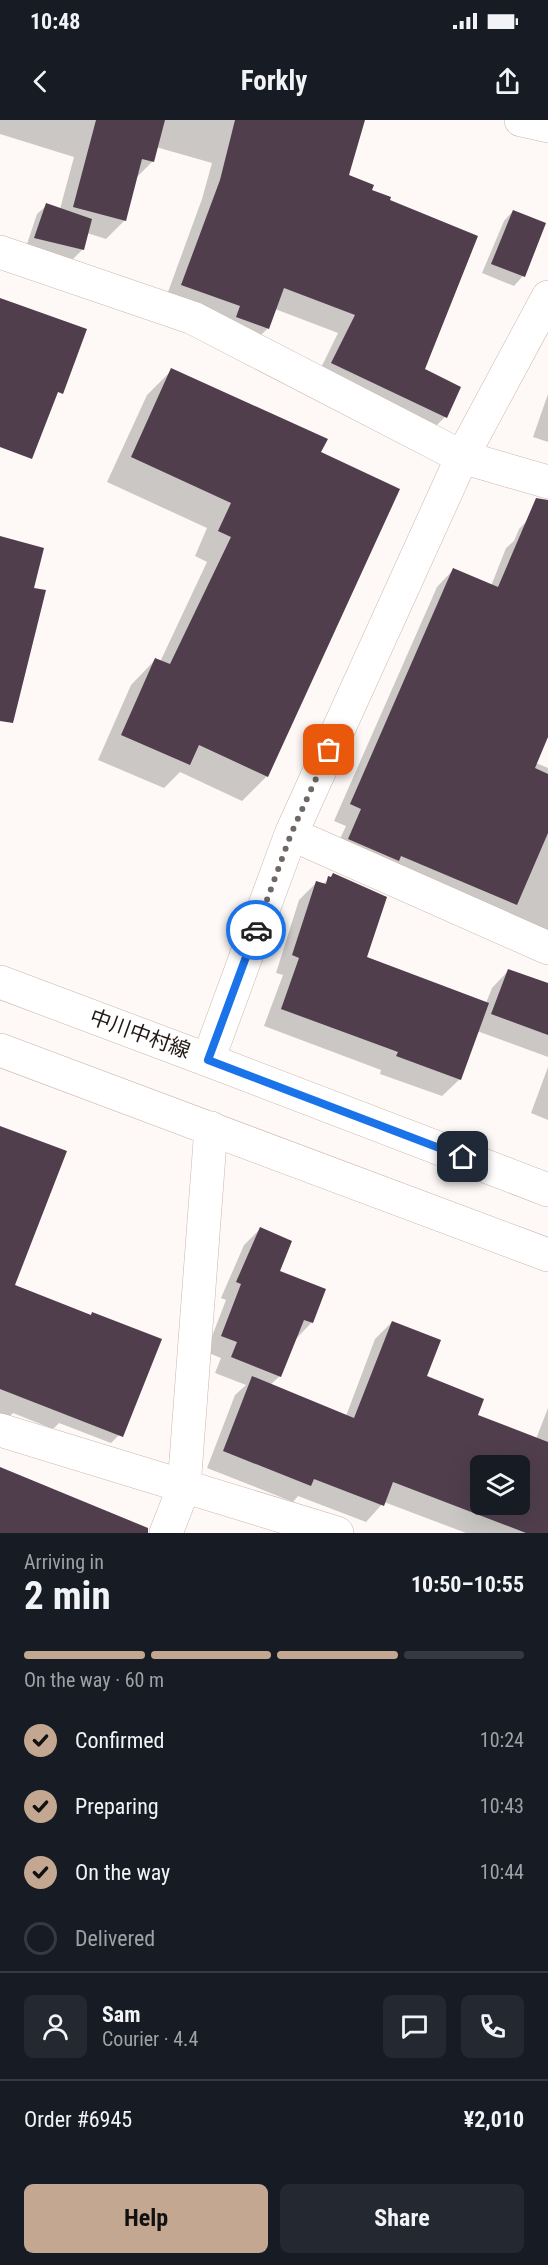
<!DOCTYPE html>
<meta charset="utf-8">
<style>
body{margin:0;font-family:"Roboto Condensed","Noto Sans JP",sans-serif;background:#242831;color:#f1f3f6;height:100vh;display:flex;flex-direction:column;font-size:22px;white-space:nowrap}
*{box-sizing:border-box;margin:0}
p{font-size:20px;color:#9ea1a6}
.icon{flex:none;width:33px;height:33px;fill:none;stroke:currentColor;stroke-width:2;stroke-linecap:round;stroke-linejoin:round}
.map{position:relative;height:1413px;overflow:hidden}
.side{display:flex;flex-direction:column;background:#171b24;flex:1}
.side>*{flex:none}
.controls{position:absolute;left:470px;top:1335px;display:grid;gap:12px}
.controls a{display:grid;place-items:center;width:60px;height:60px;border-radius:9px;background:#171b24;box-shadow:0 6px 24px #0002;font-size:30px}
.pin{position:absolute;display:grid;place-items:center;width:51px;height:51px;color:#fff;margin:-26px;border-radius:12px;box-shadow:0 3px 9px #0006}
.courier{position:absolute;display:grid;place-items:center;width:60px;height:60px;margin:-30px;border:4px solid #1a73e8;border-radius:50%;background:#fff;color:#222;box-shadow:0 2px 8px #0007}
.overview em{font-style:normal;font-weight:700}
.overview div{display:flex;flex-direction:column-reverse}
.overview{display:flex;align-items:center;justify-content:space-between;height:102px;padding:0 24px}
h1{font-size:39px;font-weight:700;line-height:45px}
.bar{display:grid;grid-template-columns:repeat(4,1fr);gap:9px 6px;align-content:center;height:72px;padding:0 24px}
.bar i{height:8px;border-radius:4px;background:#363941}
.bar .active{background:#c3a791}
.bar p{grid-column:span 4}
.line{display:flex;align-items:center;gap:15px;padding:0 24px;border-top:2px solid #363941}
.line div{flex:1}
.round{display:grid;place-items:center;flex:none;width:63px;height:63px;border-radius:9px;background:#242831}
ol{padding:0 24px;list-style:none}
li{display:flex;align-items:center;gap:18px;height:66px}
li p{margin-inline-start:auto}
li .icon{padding:6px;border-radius:50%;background:#c3a791;color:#111;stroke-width:4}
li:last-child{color:#9ea1a6}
li i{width:33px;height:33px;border:3px solid #363941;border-radius:50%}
.action{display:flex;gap:12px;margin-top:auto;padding:12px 24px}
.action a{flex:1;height:69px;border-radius:9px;background:#c3a791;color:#111;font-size:24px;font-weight:700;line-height:69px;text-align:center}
.action a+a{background:#242831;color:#f1f3f6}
.status{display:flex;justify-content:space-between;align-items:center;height:42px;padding:0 30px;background:#171b24;direction:ltr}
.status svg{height:16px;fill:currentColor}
header{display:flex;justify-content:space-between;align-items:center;height:78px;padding:0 24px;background:#171b24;font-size:27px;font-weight:700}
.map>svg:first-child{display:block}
.shadow{fill:#0003;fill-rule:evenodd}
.building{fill:#503e4c;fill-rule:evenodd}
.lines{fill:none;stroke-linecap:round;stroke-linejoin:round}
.minor-casing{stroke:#ceb5aa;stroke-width:34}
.secondary-casing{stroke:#ceb5aa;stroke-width:34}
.minor{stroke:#fff;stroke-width:33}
.secondary{stroke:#fff;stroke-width:33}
.done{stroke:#706865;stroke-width:6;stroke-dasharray:0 10.8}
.route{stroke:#1a73e8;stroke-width:8}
.labels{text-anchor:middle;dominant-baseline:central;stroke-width:6;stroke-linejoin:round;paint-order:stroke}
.street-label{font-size:21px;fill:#231a16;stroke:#fff}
</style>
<div class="status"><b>10:48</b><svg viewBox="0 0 49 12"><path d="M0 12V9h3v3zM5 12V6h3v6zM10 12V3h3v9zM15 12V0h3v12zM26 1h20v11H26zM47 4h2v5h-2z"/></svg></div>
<header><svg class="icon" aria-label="back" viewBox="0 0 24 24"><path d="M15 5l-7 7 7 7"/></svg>Forkly<svg class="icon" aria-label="share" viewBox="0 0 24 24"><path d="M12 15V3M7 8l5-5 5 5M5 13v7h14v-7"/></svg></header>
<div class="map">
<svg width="548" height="1413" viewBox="0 0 548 1413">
<rect width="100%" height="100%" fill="#fef9f7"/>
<!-- shadow -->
<path class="shadow" d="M0,0H363L347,56L370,71L423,250L459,268L445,297L427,315L314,262L338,213L275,189L268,208L250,226L164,183L202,79L212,43L156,27L153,41L135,59L124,101L106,119L87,113L83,129L73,139L26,127L37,94L47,85L60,89L74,37L0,14Z
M513,91L523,156L514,166L482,153L504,101Z
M172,250L319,333L267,656L242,681L180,652L164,668L98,640L131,565L155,540L160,542L207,442L195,436L207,408L107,362L147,275Z
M548,274V322L533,317Z
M536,392L548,398V613L536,643L548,648V810L332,736L346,706L334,701L437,467L453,450L491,466L506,428L514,421L519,409Z
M333,755L365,838L486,883L492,868L508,851L548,865V937L477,911L460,959L442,976L380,954L381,950L264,906L283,855L276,853L299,780L316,763L322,765Z
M548,947V1000L531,993Z
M0,1006L13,1166L125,1309L111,1323L59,1303L53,1309L13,1293L4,1302L0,1300Z
M260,1109L279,1152L312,1202L296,1219L280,1256L270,1265L346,1296L375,1219L392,1202L425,1257L476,1296L536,1319L548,1288V1413H466L384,1382L366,1402L298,1376L293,1382L207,1348L235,1275L246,1265L215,1253L221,1238L206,1232L226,1180L221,1178L244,1125ZM480,1346H519V1384H480Z"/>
<!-- building -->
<path class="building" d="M96,0H165L154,42L142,39L126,101L73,87Z
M235,0H365L349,55L374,65L372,70L391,77L390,80L478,116L425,249L461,267L447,298L331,243L355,195L284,168L269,209L236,197L240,186L181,165L220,60Z
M46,83L92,99L84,130L34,118Z
M513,90L546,103L525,157L491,144Z
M0,178L87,209L63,274L58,272L32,339L0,327Z
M171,248L328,319L321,332L400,369L268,657L199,625L190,645L121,615L155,538L170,544L231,417L218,411L231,383L131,337Z
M536,378L548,380V617L535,648L548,654V713L517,785L401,736L399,741L348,719L361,689L350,684L453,448L498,467Z
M0,416L44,428L34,468L46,470L13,603L0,601Z
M333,753L387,777L367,837L489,883L461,960L396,936L398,932L281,889L299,838L292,835L316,761L326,764L328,756L331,757Z
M508,849L548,863V915L491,894Z
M0,1006L67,1031L15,1165L91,1195L92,1192L162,1219L123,1317L0,1269Z
M260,1107L292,1121L280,1151L326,1169L313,1203L304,1200L281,1257L231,1237L237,1222L221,1216L241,1164L236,1162Z
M392,1201L441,1220L427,1256L484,1279L478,1295L548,1322V1413H526L393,1362L384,1386L314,1359L311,1366L223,1331L252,1256L354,1298ZM480,1346H519V1384H480Z
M0,1347L148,1408V1413H0Z"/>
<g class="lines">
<defs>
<path id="minor" d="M521,0L548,6
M0,132L193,198L462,337L548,362
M291,714L548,828
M208,940L291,714L462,337L548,177
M0,1310L337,1413
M166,1413L184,1367L211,1008"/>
<path id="secondary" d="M0,862L208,940L548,1070
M0,930L548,1135"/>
</defs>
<!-- minor casing -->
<use href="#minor" class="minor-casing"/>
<!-- secondary casing -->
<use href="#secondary" class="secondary-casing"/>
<!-- minor -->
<use href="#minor" class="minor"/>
<!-- secondary -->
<use href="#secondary" class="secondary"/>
</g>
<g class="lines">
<!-- done -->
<path class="done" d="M256,810L291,714L329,630"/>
<!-- route -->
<path class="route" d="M256,810L208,940L463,1037"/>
</g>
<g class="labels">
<!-- street labels -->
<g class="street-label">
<text transform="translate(140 914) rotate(20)">中川中村線</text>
</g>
</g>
</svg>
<div class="controls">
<a><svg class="icon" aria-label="layers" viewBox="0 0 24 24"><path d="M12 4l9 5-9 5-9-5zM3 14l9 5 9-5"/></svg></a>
</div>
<div class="pin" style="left:329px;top:630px;background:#ea580c"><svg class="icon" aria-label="bag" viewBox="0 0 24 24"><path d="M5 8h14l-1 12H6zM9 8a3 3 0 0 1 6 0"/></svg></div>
<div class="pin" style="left:463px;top:1037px;background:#1f2937"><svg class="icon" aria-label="home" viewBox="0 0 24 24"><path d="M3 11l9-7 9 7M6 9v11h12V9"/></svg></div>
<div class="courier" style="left:256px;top:810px"><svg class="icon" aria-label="car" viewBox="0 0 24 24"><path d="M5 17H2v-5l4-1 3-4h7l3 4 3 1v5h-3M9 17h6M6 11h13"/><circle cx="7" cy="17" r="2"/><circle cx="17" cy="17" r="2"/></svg></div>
</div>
<section class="side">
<div class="overview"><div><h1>2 min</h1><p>Arriving in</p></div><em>10:50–10:55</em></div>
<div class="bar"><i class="active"></i><i class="active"></i><i class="active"></i><i></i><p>On the way · 60 m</p></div>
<ol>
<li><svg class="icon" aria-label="check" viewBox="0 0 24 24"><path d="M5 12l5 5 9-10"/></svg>Confirmed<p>10:24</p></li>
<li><svg class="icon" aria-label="check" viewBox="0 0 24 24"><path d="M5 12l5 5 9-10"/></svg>Preparing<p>10:43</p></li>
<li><svg class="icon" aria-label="check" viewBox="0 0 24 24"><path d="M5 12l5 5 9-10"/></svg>On the way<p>10:44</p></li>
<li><i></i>Delivered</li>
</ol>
<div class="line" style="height:108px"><a class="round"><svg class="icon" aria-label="person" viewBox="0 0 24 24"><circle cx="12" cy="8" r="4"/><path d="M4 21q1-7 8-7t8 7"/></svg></a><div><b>Sam</b><p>Courier · 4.4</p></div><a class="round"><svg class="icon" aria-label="chat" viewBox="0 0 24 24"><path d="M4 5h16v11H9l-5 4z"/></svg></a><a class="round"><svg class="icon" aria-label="phone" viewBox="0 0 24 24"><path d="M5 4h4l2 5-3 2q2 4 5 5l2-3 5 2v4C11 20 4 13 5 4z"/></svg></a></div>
<div class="line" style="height:78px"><div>Order #6945</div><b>¥2,010</b></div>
<div class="action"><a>Help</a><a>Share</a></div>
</section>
